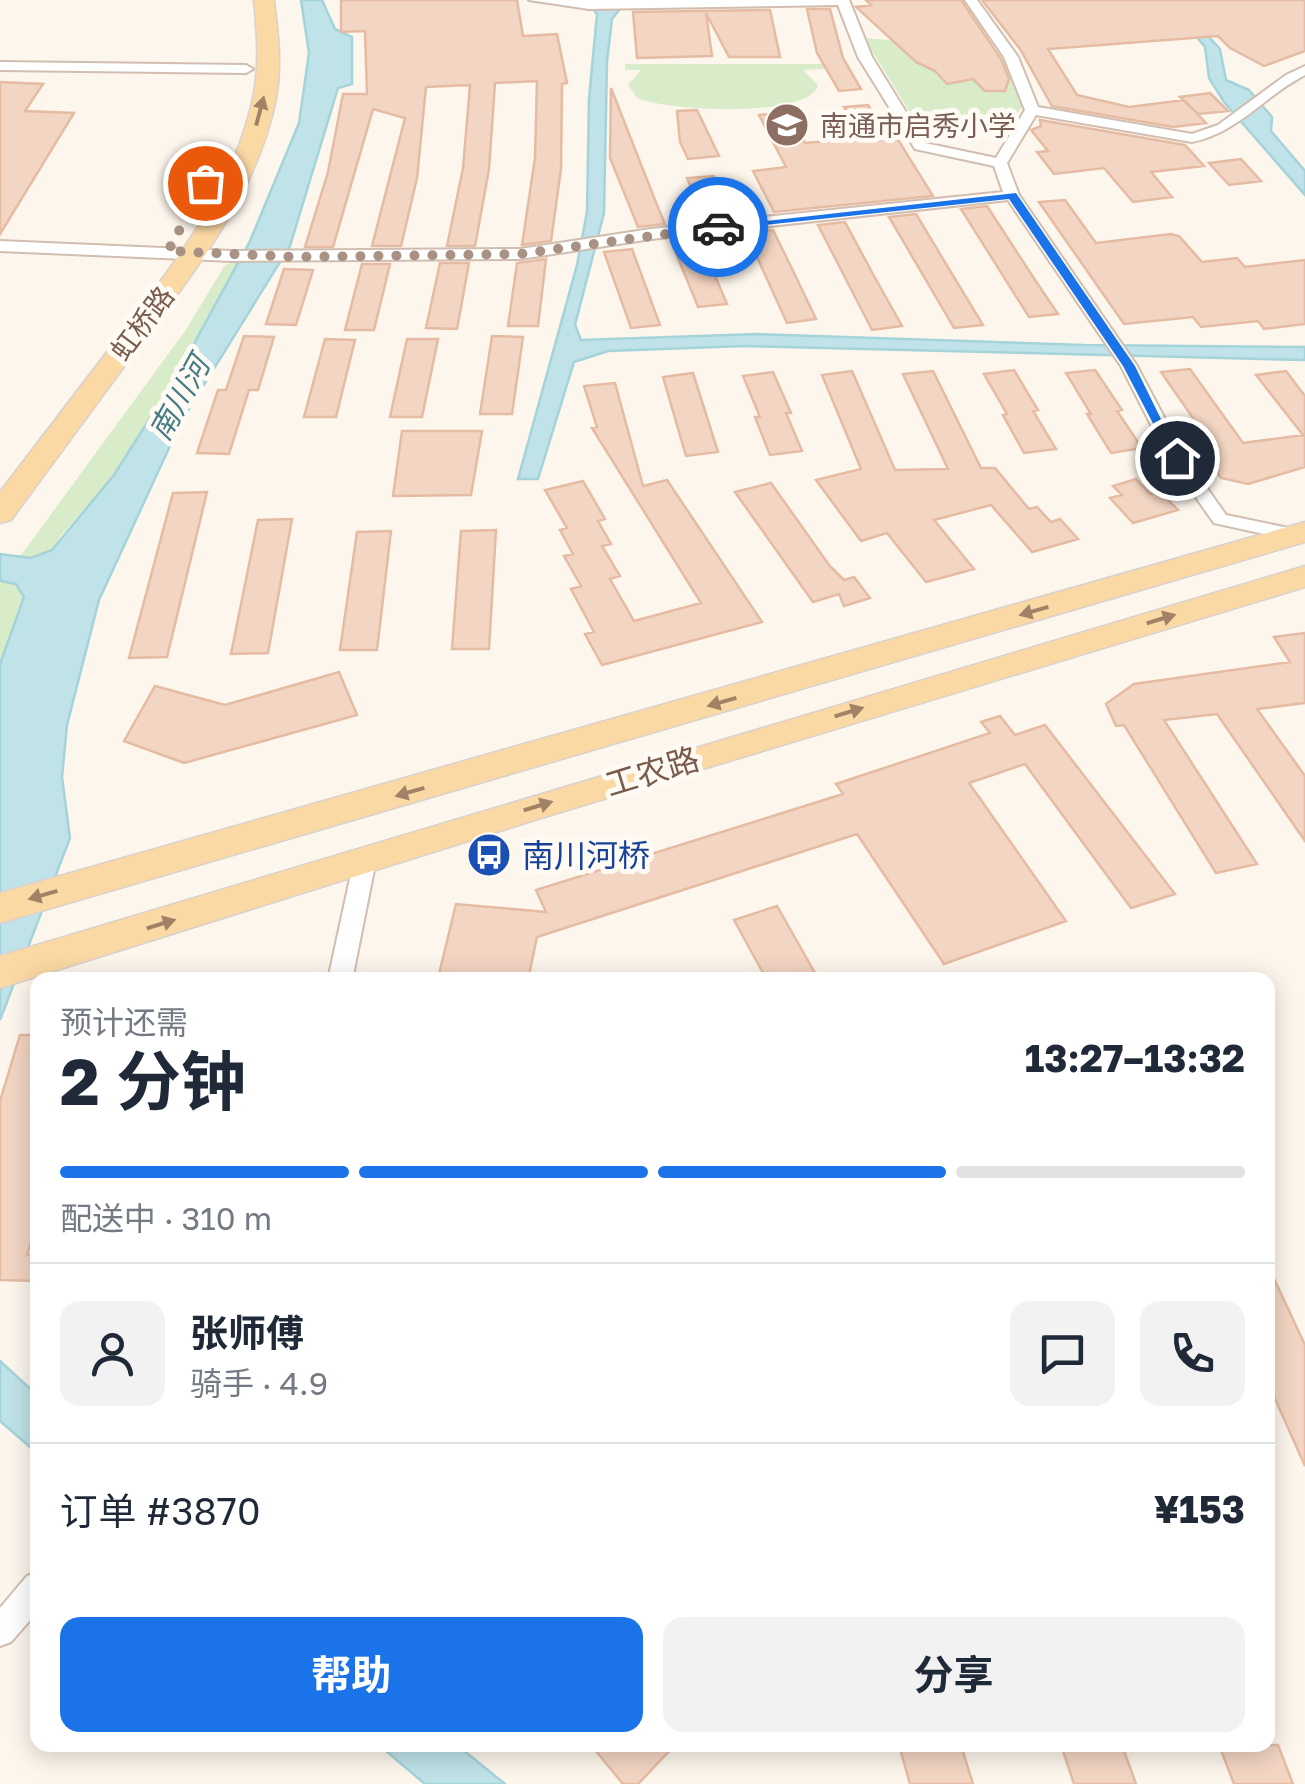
<!DOCTYPE html>
<html lang="zh">
<meta charset="utf-8">
<style>
body{margin:0;font-family:"Golos Text","Noto Sans SC",sans-serif;background:#f2f2f3;color:#1f2937;height:100vh;display:flex;flex-direction:column;font-size:38px;white-space:nowrap}
*{box-sizing:border-box;margin:0}
p{font-size:32px;color:#747a83}
.icon{flex:none;width:55px;height:55px;fill:none;stroke:currentColor;stroke-width:2;stroke-linecap:round;stroke-linejoin:round}
.map{position:relative;flex:1;overflow:hidden}
.panel{position:absolute;left:30px;top:972px;width:1245px;height:780px;display:flex;flex-direction:column;background:#fff;border-radius:20px;box-shadow:0 5px 25px #0003}
.panel>*{flex:none}
.pin{position:absolute;display:grid;place-items:center;width:85px;height:85px;color:#fff;margin:-42px;border:5px solid #fff;border-radius:50%;box-shadow:0 2px 10px #0007}
.courier{position:absolute;display:grid;place-items:center;width:100px;height:100px;margin:-50px;border:8px solid #1a73e8;border-radius:50%;background:#fff;color:#222;box-shadow:0 2px 12px #0007}
.overview em{font-style:normal;font-weight:700}
.overview div{display:flex;flex-direction:column-reverse}
.overview{display:flex;align-items:center;justify-content:space-between;height:170px;padding:0 30px}
h1{font-size:65px;font-weight:700;line-height:75px}
.bar{display:grid;grid-template-columns:repeat(4,1fr);gap:15px 10px;align-content:center;height:120px;padding:0 30px}
.bar i{height:12px;border-radius:8px;background:#e0e1e3}
.bar .selected{background:#1a73e8}
.bar p{grid-column:span 4}
.line{display:flex;align-items:center;gap:25px;padding:0 30px;border-top:2px solid #e0e1e3}
.line div{flex:1}
.round{display:grid;place-items:center;flex:none;width:105px;height:105px;border-radius:20px;background:#f2f2f3}
.cta{display:flex;gap:20px;margin-top:auto;padding:20px 30px}
.cta a{flex:1;height:115px;border-radius:20px;background:#1a73e8;color:#fff;font-size:40px;font-weight:700;line-height:115px;text-align:center}
.cta a+a{background:#f2f2f3;color:#1f2937}
.map>svg:first-child{display:block}
.green{fill:#d8ecc9}
.water{fill:#bfe3e8;stroke:#a5d3da;stroke-width:2.5}
.building{fill:#f3d5c3;stroke:#e6bba3;stroke-width:2.5}
.lines{fill:none;stroke-linecap:round;stroke-linejoin:round}
.street-casing{stroke:#d1beb0;stroke-width:4}
.primary-casing{stroke:#dad1cd;stroke-width:3}
.street{fill:#fff;fill-rule:evenodd}
.primary{fill:#fbd9a5;fill-rule:evenodd}
.oneway{fill:#a18267}
.route{fill:#1a73e8}
.done{stroke:#a89285;stroke-width:10;stroke-dasharray:0 18}
.labels{text-anchor:middle;dominant-baseline:central;stroke-width:10;stroke-linejoin:round;paint-order:stroke}
.far-education-label{font-size:28px;fill:#785e54;stroke:#fffaf3;text-anchor:start}
.far-street-label{font-size:28px;fill:#7a5c4d;stroke:#fffaf3}
.far-water-label{font-size:30px;font-style:italic;fill:#437c86;stroke:#fffaf3}
.street-label{font-size:32px;fill:#7a5c4d;stroke:#fffaf3}
.transit-label{font-size:32px;fill:#164399;stroke:#fffaf3;text-anchor:start}
</style>
<div class="map">
<svg width="1305" height="1784" viewBox="0 0 1305 1784">
<rect width="100%" height="100%" fill="#fdf6ec"/>
<!-- green -->
<path class="green" d="M864,38L992,49L1004,61L1023,106L1014,117L914,119Z
M625,64H824L825,69L803,70L818,85C809,119 666,111 637,98L628,85L641,70H625Z
M239,260L173,382L114,475L60,537L20,604L0,664V584L185,331L225,265Z"/>
<!-- water -->
<path class="water" d="M301,0H322L335,29L352,37V84L338,88L290,246L182,420L99,600L67,725L62,777L70,838L0,1020V664L24,597L16,584L0,581V554L31,558L52,550L114,475L173,382L250,241L299,123L309,53Z
M627,0L612,19L607,61L604,213L575,325L581,340L757,334L1084,345L1305,347V360L744,346L608,351L574,362L538,479H518L577,265L587,212L589,99L597,14L593,9Z
M1165,0H1175L1220,49L1226,80L1249,90L1272,117L1271,131L1305,171V195L1224,102L1209,78L1205,47Z
M0,1361L37,1395V1453L0,1421Z
M379,1745H457L505,1784H425Z"/>
<!-- building -->
<path class="building" d="M341,0H517L523,36L557,34L567,83L562,84L561,169L551,241L522,245L535,158L537,81L495,83L489,169L475,246H447L463,168L470,85L426,87L417,178L401,246H372L405,118L373,109L333,247H305L328,172L343,94H367L365,31L341,32Z
M866,0H961L1001,59L1009,79L1005,91H985L973,79L947,84L935,71L916,62L856,7L871,5Z
M982,0H1305V51L1264,66L1230,48L1218,36L1048,49L1077,95L1129,107L1184,100L1206,123L1173,127L1052,106L1020,49Z
M807,9H830L843,58L861,89L839,91L817,53Z
M770,10L780,57H729L706,13L712,56L637,58L633,12Z
M0,82L43,84L25,111L74,113L0,234Z
M611,88L655,200L665,224L638,227L610,158Z
M1210,93L1228,111L1198,114L1180,97Z
M868,105L884,131L892,130L933,196L774,212L753,171L786,167L759,115L788,112L805,143L862,138L844,107Z
M697,110L719,156L688,159L680,142L677,111Z
M1040,120L1185,145L1204,166L1151,172L1172,197L1133,202L1104,168L1054,174L1037,152L1048,151L1031,130L1041,126Z
M1241,159L1261,181L1229,185L1209,163Z
M714,176L732,217L705,220L687,178Z
M1065,200L1096,243L1171,234L1179,236L1202,262L1237,258L1245,267L1305,260V324L1264,329L1258,321L1201,327L1193,317L1124,324L1039,202Z
M987,206L1035,280L1058,314L1029,317L961,209Z
M916,214L949,269L983,325L954,328L889,217Z
M845,222L874,276L902,326L872,330L818,225Z
M773,230L796,277L816,319L787,323L746,233Z
M699,238L727,304L698,307L671,241Z
M632,249L660,325L631,328L604,252Z
M546,259L538,326H508L517,263Z
M440,263H469L457,329L426,328Z
M362,264H390L374,330H345Z
M284,269L313,270L296,325L266,324Z
M244,336L274,337L258,390H249L229,454L197,453L218,390H226Z
M492,336L523,337L512,414H480Z
M325,339L355,340L336,417H304Z
M407,339H438L422,417H390Z
M1190,369L1243,443L1303,435L1256,375L1286,371L1305,396V467L1248,484L1221,478L1200,448L1213,447L1161,372Z
M1014,370L1038,410L1033,411L1056,449L1024,453L1003,415L1007,414L984,374Z
M1095,370L1122,410L1117,411L1142,448L1111,453L1087,414H1091L1066,373Z
M852,371L895,470L948,469L903,374L933,371L981,468H995L1029,509L1037,507L1051,522L1060,519L1078,539L1032,552L991,505L934,520L974,569L926,582L887,533L861,541L816,480L861,469L822,375Z
M773,372L791,413H786L802,451L770,455L755,417H760L743,376Z
M693,373L718,452L686,456L663,377Z
M615,383L643,486L667,480L762,622L602,665L585,634L594,632L571,589L581,586L564,556L573,554L560,530L567,528L545,490L583,481L605,519L598,521L611,544L602,546L620,576L610,579L634,621L701,603L592,428L597,427L584,386Z
M402,431H482L471,495L393,496Z
M1136,479L1150,494L1159,491L1178,510L1133,523L1110,498L1122,495L1113,486Z
M771,483L829,565L844,580L854,577L870,598L844,606L839,594L813,602L735,492Z
M207,492L167,657L129,658L173,493Z
M292,519L268,653L231,654L258,520Z
M496,530L489,649H452L461,531Z
M391,531L377,650H340L357,532Z
M1305,633V703L1257,709L1305,776V841L1217,714L1164,720L1257,864L1216,873L1124,725L1116,726L1106,704L1134,684L1290,662L1274,637Z
M339,672L357,715L184,763L124,741L155,686L225,705Z
M1000,716L1015,735L1045,725L1175,894L1131,908L1025,764L969,783L1066,921L944,964L857,834L537,937L528,980L439,974L456,904L546,912L536,890L843,794L836,784L990,733L981,722Z
M777,906L819,980H767L734,920Z
M20,1035H38V1219L27,1255H38V1281L0,1280V1101Z
M1268,1266L1305,1345V1466L1268,1383Z
M591,1745H675L638,1784H623Z
M899,1745H961L973,1784H910Z
M1061,1745H1122L1136,1784H1074Z
M1219,1745H1278L1293,1784H1234Z"/>
<g class="lines">
<defs>
<path id="street" d="M529,0H849L872,57L925,143L996,158L1025,110L1004,57L965,0H977L1018,57L1038,107L1192,134L1218,125L1286,75L1305,66V75C1264,96 1239,132 1192,142L1036,115L1007,163L1019,195L1137,366L1185,457L1226,515L1303,531V539L1296,541L1214,523L1168,458L1121,366L1008,200L651,239L520,259L232,261L0,251V241L232,251L520,249L651,229L1003,192L994,166L915,149L858,57L838,5L589,9Z
M0,62L246,65L253,69L246,73L0,70Z
M365,852L376,860L352,980H328L354,860Z
M38,1572V1611L11,1642L0,1646V1608L27,1576Z"/>
<path id="primary" d="M254,0H274C278,33 282,65 276,98C258,193 193,273 137,349C95,406 53,463 11,520L0,523V492C40,440 80,388 120,335C174,264 234,188 253,98C260,65 257,33 254,0Z
M1305,522V542L0,923V893Z
M1305,566V587L551,815L0,988V956Z"/>
</defs>
<!-- street casing -->
<use href="#street" class="street-casing"/>
<!-- primary casing -->
<use href="#primary" class="primary-casing"/>
<!-- street -->
<use href="#street" class="street"/>
<!-- primary -->
<use href="#primary" class="primary"/>
</g>
<!-- one-way arrows -->
<defs><path id="oneway-solid" d="M-6-.8H1V-3.2L6.5 0L1 3.2V.8H-6Z" transform="scale(2.5)"/></defs>
<g class="oneway">
<use href="#oneway-solid" transform="translate(260 111) rotate(-75)"/>
<use href="#oneway-solid" transform="translate(1034 611) rotate(164)"/>
<use href="#oneway-solid" transform="translate(1161 619) rotate(-17)"/>
<use href="#oneway-solid" transform="translate(722 702) rotate(164)"/>
<use href="#oneway-solid" transform="translate(849 712) rotate(-17)"/>
<use href="#oneway-solid" transform="translate(410 792) rotate(164)"/>
<use href="#oneway-solid" transform="translate(538 806) rotate(-17)"/>
<use href="#oneway-solid" transform="translate(43 895) rotate(164)"/>
<use href="#oneway-solid" transform="translate(161 924) rotate(-17)"/>
</g>
<!-- route -->
<path class="route" d="M1016,193L1135,366L1181,460L1171,458L1123,366L1009,199L718,230L713,227Z"/>
<g class="lines">
<!-- done -->
<path class="done" d="M205,183L168,251L296,257L520,254L718,227"/>
</g>
<!-- icons -->
<defs>
<symbol id="school-disc" viewBox="-11 -11 22 22"><circle r="9.5" fill="#8d6e63" stroke="#fffaf3"/><path d="M0-5L7-2L0 1L-7-2ZM-4 1L0 2.5L4 1V4Q0 6-4 4Z" fill="#fff"/></symbol>
<symbol id="bus-disc" viewBox="-11 -11 22 22"><circle r="9.5" fill="#1a4fb4" stroke="#fffaf3"/><path d="M-5-6H5V4H4V6H2V4H-2V6H-4V4H-5ZM-3.5-4V0h7V-4ZM-3.5 1.2v1.5H-2V1.2ZM2 1.2v1.5H3.5V1.2Z" fill="#fff"/></symbol>
</defs>
<g fill-rule="evenodd">
<use href="#school-disc" x="762" y="100" width="50" height="50"/>
<use href="#bus-disc" x="464" y="830" width="50" height="50"/>
</g>
<g class="labels">
<!-- far-education labels -->
<g class="far-education-label">
<text x="820" y="125">南通市启秀小学</text>
</g>
<!-- far-street labels -->
<g class="far-street-label">
<text transform="translate(142 323) rotate(-53)">虹桥路</text>
</g>
<!-- far-water labels -->
<g class="far-water-label">
<text transform="translate(179 398) rotate(-61)">南川河</text>
</g>
<!-- street labels -->
<g class="street-label">
<text transform="translate(652 771) rotate(-17)">工农路</text>
</g>
<!-- transit labels -->
<g class="transit-label">
<text x="522" y="855">南川河桥</text>
</g>
</g>
</svg>
<div class="pin" style="left:205px;top:183px;background:#ea580c"><svg class="icon" aria-label="bag" viewBox="0 0 24 24"><path d="M5 8h14l-1 12H6zM9 8a3 3 0 0 1 6 0"/></svg></div>
<div class="pin" style="left:1177px;top:458px;background:#1f2937"><svg class="icon" aria-label="home" viewBox="0 0 24 24"><path d="M3 11l9-7 9 7M6 9v11h12V9"/></svg></div>
<div class="courier" style="left:718px;top:227px"><svg class="icon" aria-label="car" viewBox="0 0 24 24"><path d="M5 17H2v-5l4-1 3-4h7l3 4 3 1v5h-3M9 17h6M6 11h13"/><circle cx="7" cy="17" r="2"/><circle cx="17" cy="17" r="2"/></svg></div>
<section class="panel">
<div class="overview"><div><h1>2 分钟</h1><p>预计还需</p></div><em>13:27–13:32</em></div>
<div class="bar"><i class="selected"></i><i class="selected"></i><i class="selected"></i><i></i><p>配送中 · 310 m</p></div>
<div class="line" style="height:180px"><a class="round"><svg class="icon" aria-label="person" viewBox="0 0 24 24"><circle cx="12" cy="8" r="4"/><path d="M4 21q1-7 8-7t8 7"/></svg></a><div><b>张师傅</b><p>骑手 · 4.9</p></div><a class="round"><svg class="icon" aria-label="chat" viewBox="0 0 24 24"><path d="M4 5h16v11H9l-5 4z"/></svg></a><a class="round"><svg class="icon" aria-label="phone" viewBox="0 0 24 24"><path d="M5 4h4l2 5-3 2q2 4 5 5l2-3 5 2v4C11 20 4 13 5 4z"/></svg></a></div>
<div class="line" style="height:130px"><div>订单 #3870</div><b>¥153</b></div>
<div class="cta"><a>帮助</a><a>分享</a></div>
</section>
</div>
